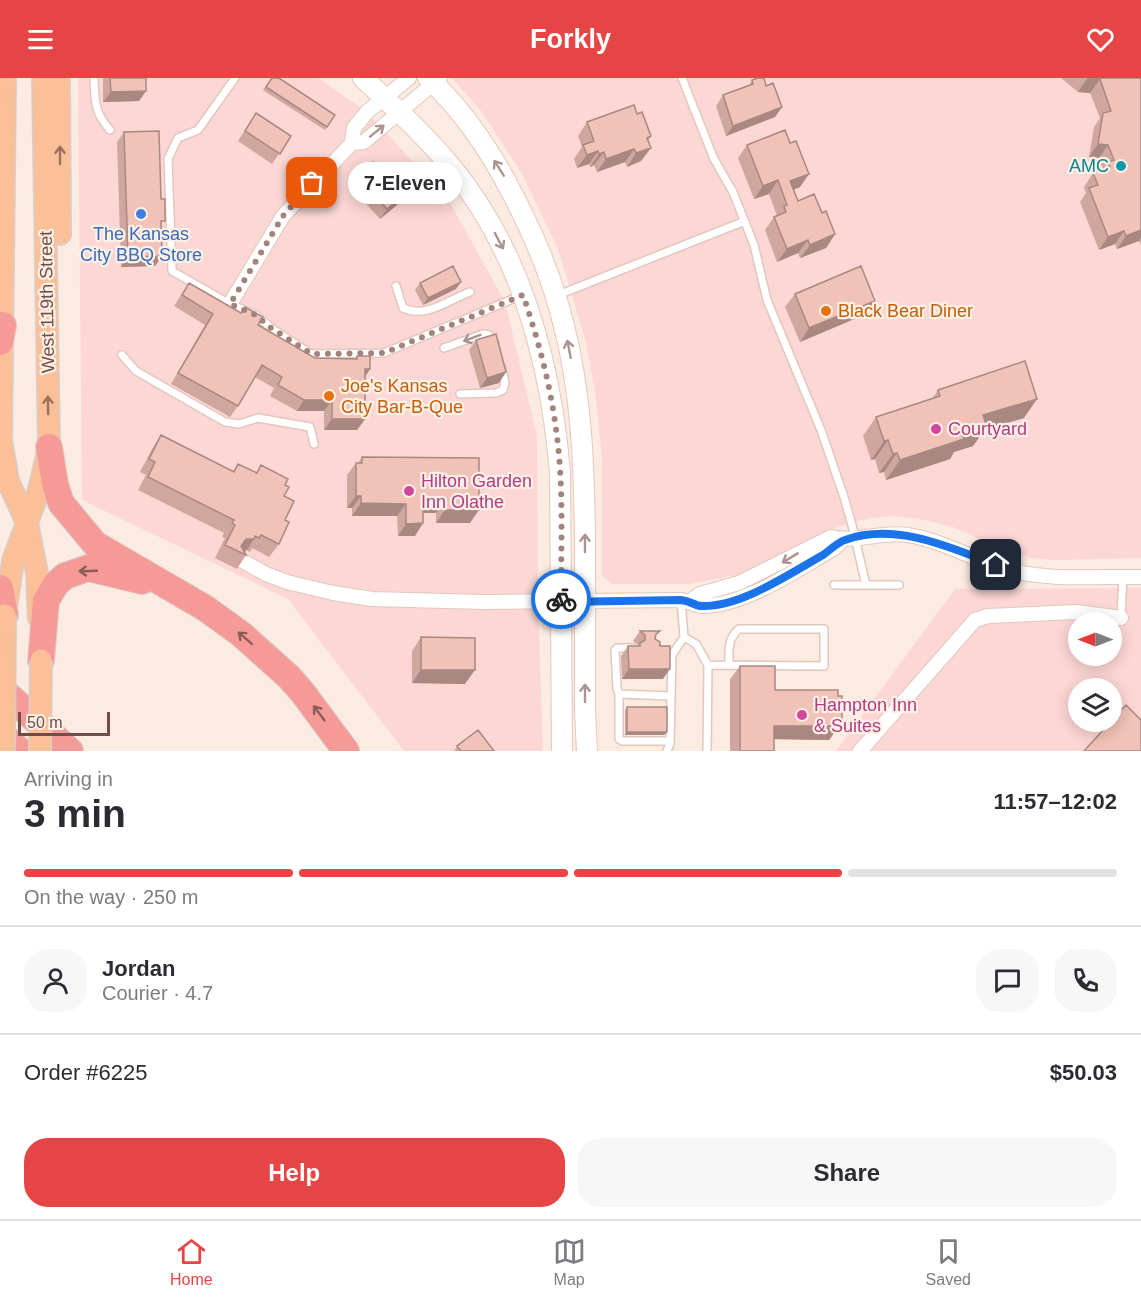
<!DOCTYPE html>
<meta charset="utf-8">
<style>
body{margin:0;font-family:Arial,sans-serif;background:#f7f7f7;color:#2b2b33;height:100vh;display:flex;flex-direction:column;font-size:22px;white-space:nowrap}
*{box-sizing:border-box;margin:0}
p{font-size:20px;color:#7c7c81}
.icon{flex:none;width:33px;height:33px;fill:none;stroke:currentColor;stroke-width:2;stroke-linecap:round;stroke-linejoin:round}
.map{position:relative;height:673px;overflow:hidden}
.sheet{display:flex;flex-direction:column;background:#fff;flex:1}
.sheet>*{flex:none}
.needle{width:39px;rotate:270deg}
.buttons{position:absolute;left:1068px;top:534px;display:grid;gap:12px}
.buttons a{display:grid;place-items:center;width:54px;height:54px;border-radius:50%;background:#fff;box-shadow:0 3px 15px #0003;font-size:30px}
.scale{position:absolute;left:18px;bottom:15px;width:92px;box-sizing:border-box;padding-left:6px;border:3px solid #724d48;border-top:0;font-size:16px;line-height:21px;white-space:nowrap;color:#724d48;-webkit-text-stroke:4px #fff0e6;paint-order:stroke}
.pin{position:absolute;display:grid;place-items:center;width:51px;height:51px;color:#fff;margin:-26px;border-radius:12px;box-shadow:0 3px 9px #0006}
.courier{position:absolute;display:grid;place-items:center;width:60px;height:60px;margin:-30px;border:4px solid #1a73e8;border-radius:50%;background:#fff;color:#222;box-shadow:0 2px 8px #0007}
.bubble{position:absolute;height:42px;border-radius:21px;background:#fff;box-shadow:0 3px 15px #0003;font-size:20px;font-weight:700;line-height:42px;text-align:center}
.head em{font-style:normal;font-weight:700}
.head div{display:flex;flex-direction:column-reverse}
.head{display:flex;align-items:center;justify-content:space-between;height:102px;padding:0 24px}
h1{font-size:39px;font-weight:700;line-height:45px}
.bar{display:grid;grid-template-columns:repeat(4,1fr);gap:9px 6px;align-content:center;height:72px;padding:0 24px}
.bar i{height:8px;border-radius:4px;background:#e1e1e2}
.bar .current{background:#e64545}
.bar p{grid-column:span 4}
.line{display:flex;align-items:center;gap:15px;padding:0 24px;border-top:2px solid #e1e1e2}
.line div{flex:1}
.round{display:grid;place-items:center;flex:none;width:63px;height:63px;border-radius:24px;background:#f7f7f7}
.button{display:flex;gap:12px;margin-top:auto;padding:12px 24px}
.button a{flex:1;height:69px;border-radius:24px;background:#e64545;color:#fff;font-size:24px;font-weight:700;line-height:69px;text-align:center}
.button a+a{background:#f7f7f7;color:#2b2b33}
header{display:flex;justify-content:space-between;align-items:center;height:78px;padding:0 24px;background:#e64545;color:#fff;font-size:27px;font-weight:700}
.dock{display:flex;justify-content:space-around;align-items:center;height:84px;border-top:2px solid #e1e1e2;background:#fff;font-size:16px;color:#7c7c81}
.dock a{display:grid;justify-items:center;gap:3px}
.dock .current{color:#e64545}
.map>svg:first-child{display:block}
.commercial{fill:#fcd7d4;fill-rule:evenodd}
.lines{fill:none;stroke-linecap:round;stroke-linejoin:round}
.service-casing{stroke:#e2c7bf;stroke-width:10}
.minor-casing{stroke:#e2c7bf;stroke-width:16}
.secondary-casing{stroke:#e7c7bc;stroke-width:22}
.primary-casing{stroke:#d8cdcc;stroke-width:24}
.motorway-casing{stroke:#d8cdcc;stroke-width:28}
.service{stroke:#fff;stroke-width:7}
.minor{stroke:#fff;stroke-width:14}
.secondary{stroke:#fff;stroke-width:20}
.primary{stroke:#fbc098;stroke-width:21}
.motorway{stroke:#f69a97;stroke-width:26}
.primary-bridge-casing{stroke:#d8cdcc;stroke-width:24;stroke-linecap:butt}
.primary-bridge{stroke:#fbc098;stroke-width:21}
.wall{fill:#cfa79e}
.shaded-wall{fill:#a98881}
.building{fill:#f1c2b8;stroke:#a98881;stroke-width:1.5}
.oneway{stroke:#aa9491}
.oneway2{stroke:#9b7060}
.oneway3{stroke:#8c5c58}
.done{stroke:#a2847d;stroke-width:6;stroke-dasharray:0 10.8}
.route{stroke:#1a73e8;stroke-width:8}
.culture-dot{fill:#0f9aa8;stroke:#fff0e6;stroke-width:2}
.shop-dot{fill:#3f7fe0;stroke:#fff0e6;stroke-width:2}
.food-dot{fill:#e8710a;stroke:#fff0e6;stroke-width:2}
.hotel-dot{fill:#d1479c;stroke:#fff0e6;stroke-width:2}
.labels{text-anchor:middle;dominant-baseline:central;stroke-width:4.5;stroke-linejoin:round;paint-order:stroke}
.culture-label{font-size:18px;fill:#0d838f;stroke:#fff0e6;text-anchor:end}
.shop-label{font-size:18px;fill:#366cbe;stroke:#fff0e6}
.street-label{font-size:18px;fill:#724d48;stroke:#fff0e6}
.food-label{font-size:18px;fill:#c56008;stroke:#fff0e6;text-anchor:start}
.hotel-label{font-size:18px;fill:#b23c85;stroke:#fff0e6;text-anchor:start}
</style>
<header><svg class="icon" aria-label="menu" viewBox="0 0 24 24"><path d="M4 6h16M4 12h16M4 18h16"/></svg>Forkly<svg class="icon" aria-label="heart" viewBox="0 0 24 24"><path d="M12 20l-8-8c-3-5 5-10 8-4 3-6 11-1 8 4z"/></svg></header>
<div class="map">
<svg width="1141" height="673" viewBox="0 0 1141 673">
<rect width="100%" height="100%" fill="#fcebe0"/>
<!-- commercial -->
<path class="commercial" d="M78,0H318L367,34L449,123L505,224L537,358L538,523L543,673H404L288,521L82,422Z
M452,0H1141V480L1055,482L1030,480L1000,470L953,449L920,441L895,438L870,440L840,448L816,458L763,488L741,496L689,506H612L602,498V381L596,320L586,264L558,171L522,96L482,34Z
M1141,510V673H836L955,511ZM1078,544H1112V578H1078ZM1078,610H1112V644H1078Z"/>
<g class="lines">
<defs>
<path id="service" d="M94,0C95,23 94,34 110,52
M235,0L198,52L178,60L168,81L172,193L230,226L256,237L271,250L311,276L384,275L520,218
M682,0L714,81L733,114L754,167L767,222L821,352L844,419L852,447L866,507
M396,208L403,230C426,241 448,222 470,214
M558,217L745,143
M444,270L483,256L489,257L495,265
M122,277L136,293L225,344L239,346L258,340L310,349L314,366
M460,316L496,315L503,312L505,305L502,290
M834,507H899
M1121,540L1123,498
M684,559L696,566L708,587L707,673
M708,587L824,588V551H739C727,561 729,573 729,587
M619,616L617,610L615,572L617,570H633
M670,663H622L619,661V616L671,618
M667,673L670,666L672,577L684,559L681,522"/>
<path id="minor" d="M352,65L364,64L440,0
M230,226L283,138L352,65L354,50L367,34L409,0
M241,482L266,496L287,504L333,515L372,521L483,524L681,522C690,523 695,528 702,528C745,528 796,492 833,471L843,462
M690,523L700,516L739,505L831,459C856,465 882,453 908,457C945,463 977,484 1013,493C1055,503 1098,498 1141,499
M860,673L975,542L988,538L1076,534L1121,540"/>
<path id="secondary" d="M363,0C394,29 426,58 453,91C522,176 551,287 560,394L562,673
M428,0C464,33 491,74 513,117C535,159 553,203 564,248C582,318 584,389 585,460C585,518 585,576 585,633L587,673"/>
<path id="primary" d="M5,0L1,362L8,403L27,445L37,495L39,540
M59,0L60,156
M6,530L13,483L39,412L49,369L43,0"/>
<path id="motorway" d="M0,264L3,247
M49,369L55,406L61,425L95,466L205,530L241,556L289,599L303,615L346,673
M0,510L5,537
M41,582L46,523L56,506L65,498L88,490L142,503
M0,610L70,673
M0,655L20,673"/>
</defs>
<!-- service casing -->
<use href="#service" class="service-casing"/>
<!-- minor casing -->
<use href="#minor" class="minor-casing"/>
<!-- secondary casing -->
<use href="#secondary" class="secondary-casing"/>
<!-- primary casing -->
<use href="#primary" class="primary-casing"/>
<!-- motorway casing -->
<use href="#motorway" class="motorway-casing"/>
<!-- service -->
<use href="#service" class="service"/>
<!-- minor -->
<use href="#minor" class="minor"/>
<!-- secondary -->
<use href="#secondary" class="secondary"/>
<!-- primary -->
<use href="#primary" class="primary"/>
<!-- motorway -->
<use href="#motorway" class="motorway"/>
<defs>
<path id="primary-bridge" d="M4,673L5,537
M40,673L41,582"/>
</defs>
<!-- primary-bridge casing -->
<use href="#primary-bridge" class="primary-bridge-casing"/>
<!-- primary-bridge -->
<use href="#primary-bridge" class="primary-bridge"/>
</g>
<!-- wall -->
<path class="wall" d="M103,0H146V13L139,23L103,24Z
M271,0L335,37L325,52L263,12Z
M1061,0H1141V167L1139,163L1117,171L1115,166L1099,172L1080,124L1086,115L1084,109L1093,95L1103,91L1099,80L1089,79L1094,49L1100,40L1090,15L1078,14Z
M752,2L766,8L782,29L775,39L726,58L716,28L723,17L749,7Z
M256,35L291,58L272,86L238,63Z
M637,36L651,58L648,63L641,83L627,89L625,84L597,94L594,87L590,89L589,86L577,90L574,81L582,69L578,58L587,44Z
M124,54L161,149L162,178L155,188L121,189L117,64Z
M747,67L800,109L793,112L798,123L822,135L835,156L826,170L800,180L798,175L777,184L765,152L774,139L777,138L769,116L754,121L738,80Z
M357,98L397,127L380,141L350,108Z
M189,205L241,235L245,229L258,247L315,280L355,281L357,278L370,291L365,298V341L357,352H324V333H297L270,318L274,310L255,299L238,328L230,339L171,306L205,247L174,228Z
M420,205L456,211L423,227L415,212Z
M795,216L875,223L866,236L800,264L785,229Z
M476,262L506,294L499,305L480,310L469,272Z
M938,312L1024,340L985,351L973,368L954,374L950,381L886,402L884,394L879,395L875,381L871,382L863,358L876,339L932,321Z
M161,357L233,393L238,386L256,395L261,387L285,407L284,418L285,442L279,466L269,479L252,470L250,474L246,472L244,474L246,477L237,491L215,480L225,460L222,459L224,455L138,412L146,397L140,394L152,371Z
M362,379L479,380L470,445H436V435H423V445L415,458H398L397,438H352V430H347V397L356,385H358Z
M640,553H660L655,559L663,601H622L621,578L628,568H638V567L633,563Z
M421,559L465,606L412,605V573Z
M740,588L775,612L838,618L842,644L829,662L774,661V673H730V601Z
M627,629L667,654L664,657H625V632Z
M457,668L494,673H454Z"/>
<!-- shaded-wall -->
<path class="shaded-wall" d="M1087,1H1100L1090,15L1078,14Z
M146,13L139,23L103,24L111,14Z
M782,29L775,39L726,58L733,48Z
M1098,66L1108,67L1099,80L1089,79Z
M651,70L641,83L627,89L636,75Z
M634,71L625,84L597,94L606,81Z
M598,73L589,86L577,90L587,77Z
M604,74L594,87L590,89L599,76Z
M809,96L800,109L783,116L790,103Z
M778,102L769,116L754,121L763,108Z
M404,117L397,127L380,141L387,131Z
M1141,152V160L1139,163L1117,171L1126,158Z
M1124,153L1115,166L1099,172L1108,159Z
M835,156L826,170L800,180L810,167Z
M808,162L798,175L777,184L787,171Z
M162,178L155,188L121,189L128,179Z
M461,204L456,211L423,227L428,220Z
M875,223L866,236L800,264L809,250Z
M365,291H370L363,302Z
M506,294L499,305L480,310L487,300Z
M1037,321L1024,340L985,351L973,368L954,374L950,381L886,402L900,382L962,357L983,337Z
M304,322H332L324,333H297Z
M332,341H365L357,352H324Z
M888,362L875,381L871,382L884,363Z
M897,375L884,394L879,395L893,376Z
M356,418H361L352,430H347Z
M423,422H445L436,435H414Z
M361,425L406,426L397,438H352Z
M445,432H479L470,445H436Z
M423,445L415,458H398L406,446Z
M246,461H254L245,474L238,473Z
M629,591H670L663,601H622Z
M421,592H475L465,606L412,605Z
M842,644L829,662L765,661L774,648Z
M627,654H667L664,657H625Z"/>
<!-- building -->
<path class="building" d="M110,0H146V13L111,14Z
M272,0H279L335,37L327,49L266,9Z
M758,0H764L766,8L773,5L782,29L733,48L723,17L753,6L752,2Z
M1087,0H1141V152L1126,158L1124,153L1108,159L1089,110L1098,107L1093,95L1110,89L1108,84L1114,82L1108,67L1098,66L1103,35L1111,33L1100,1Z
M634,27L637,36L642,34L651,58L647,60L651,70L636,75L634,71L606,81L604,74L599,76L598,73L587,77L583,67L594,63L587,44Z
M256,35L291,58L280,76L245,53Z
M785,52L790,65L796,63L809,96L790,103L798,123L814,116L822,135L826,133L835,156L810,167L808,162L787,171L774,139L786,134L784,128L787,127L778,102L763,108L747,67Z
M159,53L161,121H165V143H161L162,178L128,179L124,54Z
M373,84L381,93L383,92L404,117L387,131L357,98Z
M453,188L461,204L428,220L420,205Z
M861,188L875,223L809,250L795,216Z
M189,205L241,235L245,229L263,239L258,247L315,280L357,281V278H370V291H365V341H332V322H304L278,307L282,299L262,287L238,328L178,295L213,236L182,217Z
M496,256L506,294L487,300L476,262Z
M1025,283L1037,321L983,337L987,349L962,357L964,361L900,382L897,375L893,376L888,362L884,363L876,339L940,318L938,312Z
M161,357L234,394L238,386L257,395L261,387L288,401L285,407L289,409L284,418L294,423L285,442L289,444L279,466L261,457L259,460L255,458L254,461H246L241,468L246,477L225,467L235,447L232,445L234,442L148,399L155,384L149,381Z
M362,379L479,380V432H445V422H423V445L406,446V426L361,425V418H356V385H362Z
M640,553H660L656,556L655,561L660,564V568H670V591H629L628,568H640V565L645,562V557Z
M421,559L475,560V592H421Z
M740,588H775V612H838V618H842V644H839V648H774V673H740Z
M1126,627L1141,642V673H1084Z
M627,629H667V654H627Z
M478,652L494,673H461L457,668Z"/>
<!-- one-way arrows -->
<defs><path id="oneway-shaft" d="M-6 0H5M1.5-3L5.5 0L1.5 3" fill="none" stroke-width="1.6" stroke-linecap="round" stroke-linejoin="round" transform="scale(1.5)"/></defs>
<g class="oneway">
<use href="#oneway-shaft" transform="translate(377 53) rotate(-39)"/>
<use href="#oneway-shaft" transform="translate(499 90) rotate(-122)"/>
<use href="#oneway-shaft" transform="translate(499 163) rotate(62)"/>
<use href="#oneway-shaft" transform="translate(472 260) rotate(160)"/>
<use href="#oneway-shaft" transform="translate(569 271) rotate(-101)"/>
<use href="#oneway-shaft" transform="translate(585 465) rotate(-90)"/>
<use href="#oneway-shaft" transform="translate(790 480) rotate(149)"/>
<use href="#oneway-shaft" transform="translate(585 615) rotate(-90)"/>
</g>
<g class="oneway2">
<use href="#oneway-shaft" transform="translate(60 77) rotate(-90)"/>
<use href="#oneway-shaft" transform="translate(48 327) rotate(-91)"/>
</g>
<g class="oneway3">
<use href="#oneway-shaft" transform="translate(88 493) rotate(178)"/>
<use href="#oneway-shaft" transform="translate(245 560) rotate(-139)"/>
<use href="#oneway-shaft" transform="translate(319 635) rotate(-127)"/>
</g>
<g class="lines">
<!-- done -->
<path class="done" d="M312,105L283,138L230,226L256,237L271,250L312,276L384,275L523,217C538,261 550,305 556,351C564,407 561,465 561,521"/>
<!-- route -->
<path class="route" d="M561,521V524L681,522C691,523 695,528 702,528C741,529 789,496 823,477C830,472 838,464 845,462C895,444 950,469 996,487"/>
</g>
<!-- markers -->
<circle class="culture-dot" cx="1121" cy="88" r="6"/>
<circle class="shop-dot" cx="141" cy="136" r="6"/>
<g class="food-dot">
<circle cx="826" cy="233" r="6"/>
<circle cx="329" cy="318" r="6"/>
</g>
<g class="hotel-dot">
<circle cx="936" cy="351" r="6"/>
<circle cx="409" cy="413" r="6"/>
<circle cx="802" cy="637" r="6"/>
</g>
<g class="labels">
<!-- culture labels -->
<g class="culture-label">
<text x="1109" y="88">AMC</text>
</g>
<!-- shop labels -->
<g class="shop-label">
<text x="141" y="156">The Kansas<tspan x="141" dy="21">City BBQ Store</tspan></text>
</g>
<!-- street labels -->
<g class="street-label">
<text transform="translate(47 224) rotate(-91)">West 119th Street</text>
</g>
<!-- food labels -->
<g class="food-label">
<text x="838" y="233">Black Bear Diner</text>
<text x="341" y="308">Joe's Kansas<tspan x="341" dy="21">City Bar-B-Que</tspan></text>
</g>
<!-- hotel labels -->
<g class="hotel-label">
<text x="948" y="351">Courtyard</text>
<text x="421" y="403">Hilton Garden<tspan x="421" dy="21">Inn Olathe</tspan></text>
<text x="814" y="627">Hampton Inn<tspan x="814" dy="21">&amp; Suites</tspan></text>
</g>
</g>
</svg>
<div class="buttons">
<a><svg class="needle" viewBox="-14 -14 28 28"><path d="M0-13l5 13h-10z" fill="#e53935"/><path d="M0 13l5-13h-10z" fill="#7c7c81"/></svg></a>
<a><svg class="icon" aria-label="layers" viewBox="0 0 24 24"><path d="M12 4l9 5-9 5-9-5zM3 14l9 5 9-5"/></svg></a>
</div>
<div class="scale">50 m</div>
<div class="pin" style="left:312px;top:105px;background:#ea580c"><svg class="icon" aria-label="bag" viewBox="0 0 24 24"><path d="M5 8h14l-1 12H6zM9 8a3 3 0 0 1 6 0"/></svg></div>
<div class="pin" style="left:996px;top:487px;background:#1f2937"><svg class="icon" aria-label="home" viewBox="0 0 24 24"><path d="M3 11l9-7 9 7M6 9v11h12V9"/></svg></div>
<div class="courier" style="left:561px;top:521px"><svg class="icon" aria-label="bike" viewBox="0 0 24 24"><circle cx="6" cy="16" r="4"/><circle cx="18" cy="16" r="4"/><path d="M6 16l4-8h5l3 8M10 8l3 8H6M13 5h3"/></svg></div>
<div class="bubble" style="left:348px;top:84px;width:114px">7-Eleven</div>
</div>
<section class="sheet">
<div class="head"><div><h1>3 min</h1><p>Arriving in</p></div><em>11:57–12:02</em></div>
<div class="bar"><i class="current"></i><i class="current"></i><i class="current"></i><i></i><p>On the way · 250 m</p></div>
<div class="line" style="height:108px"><a class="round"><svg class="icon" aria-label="person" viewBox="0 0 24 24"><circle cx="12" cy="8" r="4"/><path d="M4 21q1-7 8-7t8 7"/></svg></a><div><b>Jordan</b><p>Courier · 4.7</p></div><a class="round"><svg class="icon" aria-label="chat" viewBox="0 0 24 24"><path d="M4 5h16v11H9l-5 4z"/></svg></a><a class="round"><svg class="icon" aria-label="phone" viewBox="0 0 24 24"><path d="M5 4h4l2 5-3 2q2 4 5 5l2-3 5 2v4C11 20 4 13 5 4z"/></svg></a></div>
<div class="line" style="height:78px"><div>Order #6225</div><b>$50.03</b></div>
<div class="button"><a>Help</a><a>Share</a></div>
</section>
<nav class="dock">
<a class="current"><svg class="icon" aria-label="home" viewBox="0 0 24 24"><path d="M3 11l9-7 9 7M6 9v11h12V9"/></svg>Home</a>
<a><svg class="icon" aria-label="map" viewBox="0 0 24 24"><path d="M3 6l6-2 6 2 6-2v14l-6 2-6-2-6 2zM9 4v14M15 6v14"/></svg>Map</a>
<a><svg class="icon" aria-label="saved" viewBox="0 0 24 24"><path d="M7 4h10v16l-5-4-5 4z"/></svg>Saved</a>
</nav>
